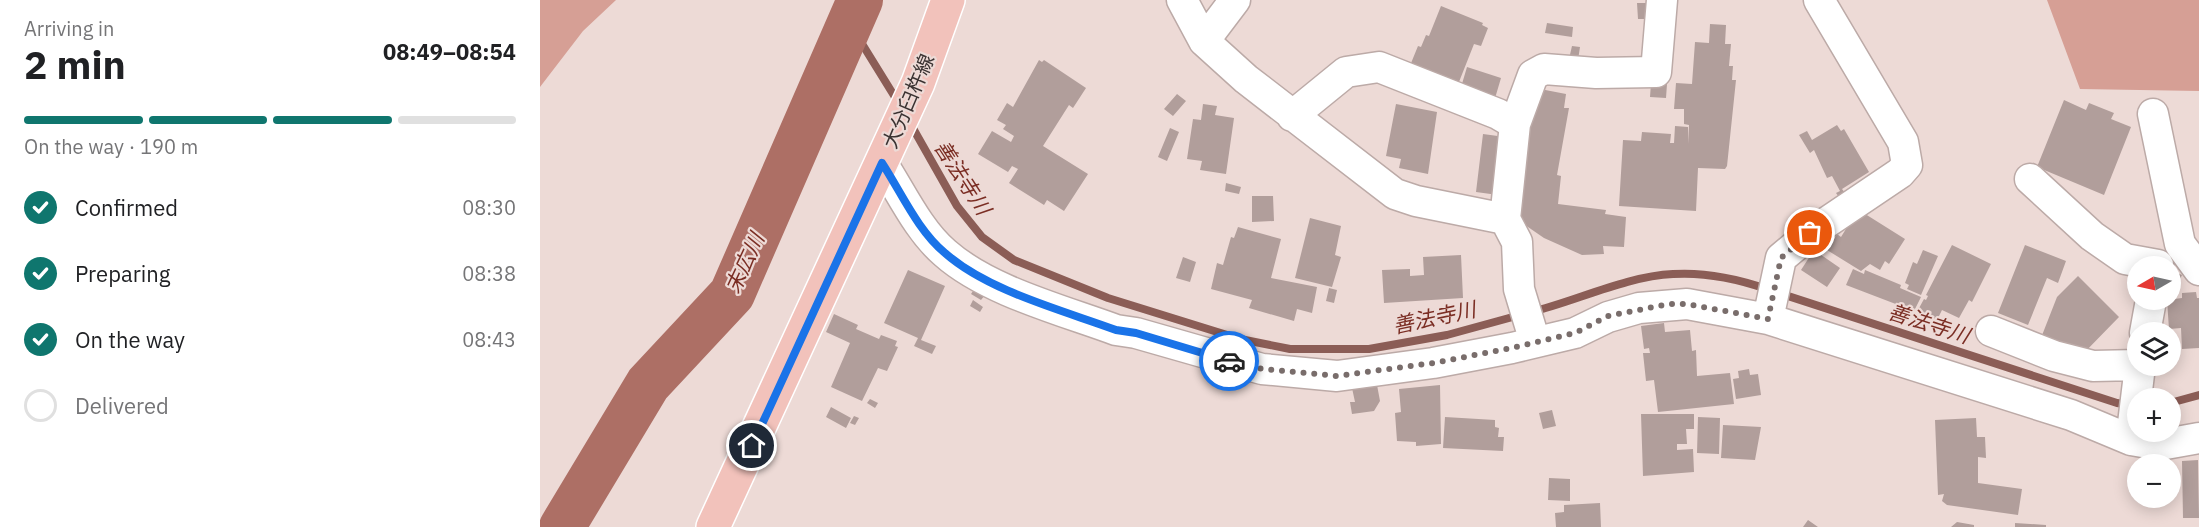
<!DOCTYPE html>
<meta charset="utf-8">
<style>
body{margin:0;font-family:"IBM Plex Sans","Noto Sans JP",sans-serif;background:#f6f6f6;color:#202124;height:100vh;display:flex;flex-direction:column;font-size:22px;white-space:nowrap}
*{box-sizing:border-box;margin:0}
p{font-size:20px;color:#757577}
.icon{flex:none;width:33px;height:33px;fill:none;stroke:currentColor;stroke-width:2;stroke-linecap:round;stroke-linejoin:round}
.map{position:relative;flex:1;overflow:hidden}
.panel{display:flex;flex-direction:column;background:#fff;width:540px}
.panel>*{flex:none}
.needle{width:39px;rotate:261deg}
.controls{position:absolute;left:1587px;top:256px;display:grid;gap:12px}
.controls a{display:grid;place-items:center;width:54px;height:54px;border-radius:50%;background:#fff;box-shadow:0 3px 15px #0003;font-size:30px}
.pin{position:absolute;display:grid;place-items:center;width:51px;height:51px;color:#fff;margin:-26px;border:3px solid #fff;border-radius:50%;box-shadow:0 2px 6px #0007}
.courier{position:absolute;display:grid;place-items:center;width:60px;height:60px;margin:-30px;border:4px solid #1a73e8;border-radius:50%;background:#fff;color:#222;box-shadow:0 2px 8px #0007}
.overview em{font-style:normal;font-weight:800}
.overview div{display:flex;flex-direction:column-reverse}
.overview{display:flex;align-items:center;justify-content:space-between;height:102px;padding:0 24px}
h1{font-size:39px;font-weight:800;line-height:45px}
.bar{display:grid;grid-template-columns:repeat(4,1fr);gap:9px 6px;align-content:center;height:72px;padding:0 24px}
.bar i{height:8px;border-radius:4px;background:#e0e0e0}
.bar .current{background:#0f766e}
.bar p{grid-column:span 4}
ol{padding:0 24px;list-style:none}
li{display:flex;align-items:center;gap:18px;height:66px}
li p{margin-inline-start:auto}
li .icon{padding:6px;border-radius:50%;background:#0f766e;color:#fff;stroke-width:4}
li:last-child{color:#757577}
li i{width:33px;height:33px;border:3px solid #e0e0e0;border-radius:50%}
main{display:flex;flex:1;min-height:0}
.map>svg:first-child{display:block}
.green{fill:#d69f95}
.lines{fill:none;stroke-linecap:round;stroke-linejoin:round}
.stream{stroke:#8b5d56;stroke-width:8}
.river{stroke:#ad6f65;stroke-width:46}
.building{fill:#b19e9b}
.minor-casing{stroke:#bcaaa7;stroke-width:33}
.major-casing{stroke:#fff;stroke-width:36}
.minor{stroke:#fff;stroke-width:30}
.major{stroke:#f2c2bb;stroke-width:33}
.done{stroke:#796d6b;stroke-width:6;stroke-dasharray:0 10.8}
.route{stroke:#1a73e8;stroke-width:8}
.labels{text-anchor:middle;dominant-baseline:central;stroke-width:4.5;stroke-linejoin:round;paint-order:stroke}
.street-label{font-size:20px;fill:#3b3332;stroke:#eddad6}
.water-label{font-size:21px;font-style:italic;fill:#7b2e24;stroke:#eddad6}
</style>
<main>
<section class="panel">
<div class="overview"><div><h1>2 min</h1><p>Arriving in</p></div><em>08:49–08:54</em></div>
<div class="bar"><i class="current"></i><i class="current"></i><i class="current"></i><i></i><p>On the way · 190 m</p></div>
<ol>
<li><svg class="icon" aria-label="check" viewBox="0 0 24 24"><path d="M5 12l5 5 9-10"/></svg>Confirmed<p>08:30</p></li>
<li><svg class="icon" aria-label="check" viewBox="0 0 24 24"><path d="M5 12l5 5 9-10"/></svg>Preparing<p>08:38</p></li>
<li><svg class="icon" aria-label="check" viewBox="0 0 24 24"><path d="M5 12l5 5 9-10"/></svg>On the way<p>08:43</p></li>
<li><i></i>Delivered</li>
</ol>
</section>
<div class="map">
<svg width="1659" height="527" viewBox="0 0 1659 527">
<rect width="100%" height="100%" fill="#eddad6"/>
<!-- green -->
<path class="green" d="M0,0H76L43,31L0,87Z
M1507,0H1659V91L1540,89Z"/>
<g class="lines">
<!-- stream -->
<path class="stream" d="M311,26L358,102
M370,123L417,206L442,237L474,260L568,298L700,339L750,349H829L907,335L980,315
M1239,293L1577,403L1590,405
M991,312C1036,301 1087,276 1133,274C1164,272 1198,279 1227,289
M1630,403L1659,395"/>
<!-- river -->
<path class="river" d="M22,527L108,384L192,294L320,0"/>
</g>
<!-- building -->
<path class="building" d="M1097,3H1111L1112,19H1098Z
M901,6L943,23L942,25L948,28L941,46L934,44L915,92L867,73L878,46L881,47L886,35L889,36Z
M1007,23L1033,27L1032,37L1005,33Z
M1170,24L1186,25L1185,44H1191L1189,66H1193L1192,80H1196L1187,166L1185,169L1158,168L1156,211L1079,206L1083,140L1101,141L1102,132L1131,134L1130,143H1134L1135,126L1148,127V144L1149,125L1144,124V109H1134L1136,83L1152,84L1155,42L1169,43Z
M1032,46L1040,47L1038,60L1029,59Z
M499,60L502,62L504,60L546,88L533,108L529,105L503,146L548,174L524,211L507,200L504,205L469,183L478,169L472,166L468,172L438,154L452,131L471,142L474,136L463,129L466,125L457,120L467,103L473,107Z
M927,67L961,78L953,105L919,94Z
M1111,83L1127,84L1126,98L1110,97Z
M995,88L1026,94L1024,108H1029L1017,175L1021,176L1018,204L1066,210L1065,214L1086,217L1084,247L1063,246L1064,254L1042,255L1004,238L975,218Z
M637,94L646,101L633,116L624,109Z
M1524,100L1546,110L1549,103L1574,113L1571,119L1591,127L1564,195L1497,167Z
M663,104L677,106L675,115L694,118L686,174L660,170L662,161L647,159L653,119L661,120Z
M856,104L897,112L888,174L859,168L861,159L846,156Z
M1297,125L1301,131L1304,129L1329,172L1302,189L1308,197L1302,201L1296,193L1300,191L1292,176L1287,178L1274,150L1270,153L1259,135L1267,131L1272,140Z
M630,128L639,132L627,161L618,157Z
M943,134L965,137L958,195L936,192Z
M686,183L701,187L699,194L685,191Z
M712,196H733L734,221L712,222Z
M1322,212L1365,239L1349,264L1345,261L1340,270L1330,264L1321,271L1287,250L1297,234L1301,237L1314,216Z
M770,218L801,226L795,255L801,257L792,287L755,278Z
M698,227L741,239L731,278L777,287L772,313L757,309L754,321L709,308L712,300L671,289L677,263L683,265L691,237L694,238Z
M1412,245L1451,264L1432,302L1429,300L1419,318L1402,310L1397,320L1378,310L1384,299L1386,300L1388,296L1386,295Z
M1485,245L1526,261L1518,283L1507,278L1488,325L1458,313Z
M1274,250L1300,268L1287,287L1261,270Z
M1383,250L1398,256L1381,295L1367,289L1369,285L1365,283L1373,262L1377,264Z
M921,255L923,298L844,303L842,270L870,269V276L884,275L883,257Z
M643,257L656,262L650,282L636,278Z
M1313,269L1324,274L1325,270L1361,285L1360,288L1381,297L1374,311L1306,285Z
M368,270L405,286L381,340L396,346L392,354L374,346L378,338L344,323Z
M1635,272L1642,275L1637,285L1630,281Z
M1538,276L1579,317L1540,357L1499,343L1517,297Z
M435,288L445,295L441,300L431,294Z
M789,288L797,290L794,303L786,301Z
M1656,292L1657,298H1659V348L1642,349L1641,328L1629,329L1627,300L1642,298V293Z
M433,300L443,307L440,312L430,306Z
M294,314L318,325L316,329L339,339L341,335L357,341L355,346L358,347L347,371L338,368L322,401L291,387L310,343L286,332Z
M1124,323L1125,332L1150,330L1152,351L1156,350L1157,376L1190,373L1194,404L1118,412L1114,380L1106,381L1103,353H1110L1109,348L1104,349L1101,326Z
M1209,369L1210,375L1218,374L1221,395L1196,399L1193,379L1199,378L1198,371Z
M837,385L840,401L834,411L812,414L810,402H815L812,388Z
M900,385L901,444L876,446V442L857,441L855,413L861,412L859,389Z
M330,399L338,403L335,408L327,403Z
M291,407L311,418L306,428L286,417Z
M1012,410L1016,426L1003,429L999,413Z
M1101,414H1154V429H1146L1147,444H1137V450L1153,449L1154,472L1103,476Z
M314,416L319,418L315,425L310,423Z
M905,417L955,420V427L959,428L958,437H964L963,451L903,448Z
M1158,417L1180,418L1179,454L1157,453Z
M1436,418L1437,437H1445L1446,458L1438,457V483L1482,489L1478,515L1407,505L1402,501L1404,494L1398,495L1395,420Z
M1183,425L1221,427L1215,460L1181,458Z
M1658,460L1659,518H1643L1642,461Z
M1009,478L1030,479V501L1008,500Z
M1060,503L1061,527H1016L1015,513L1024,512V505Z
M1268,520L1278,527H1263Z
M1417,522L1434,525V527H1411Z
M1475,523L1506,525V527H1475Z"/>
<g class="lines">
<defs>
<path id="minor" d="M642,0L664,41L706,79L855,194L876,201L965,219L977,242L979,289L995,342
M664,41L695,0
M1613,114L1640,244L1659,270
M752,116L806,72L839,67L958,114L975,124
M342,163C361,192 378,230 405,253C448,291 522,310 576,330L596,333L722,369L797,376L893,363L972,348L1035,333L1068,317L1099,308L1147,304L1228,319L1531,415L1591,440L1620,445L1659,438
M1490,179L1552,236L1585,259L1618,265
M965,219L975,124L993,75L1004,69L1056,73L1116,72L1122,0
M1228,319L1241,258L1271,233L1360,173L1367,165L1363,142L1279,0
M1451,331L1514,356L1553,366L1598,365
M1605,333L1611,300
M1591,440L1600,366"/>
<path id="major" d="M173,527L378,83L408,0"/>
</defs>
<!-- minor casing -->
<use href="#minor" class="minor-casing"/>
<!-- major casing -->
<use href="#major" class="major-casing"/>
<!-- minor -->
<use href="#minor" class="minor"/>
<!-- major -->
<use href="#major" class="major"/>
</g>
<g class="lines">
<!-- done -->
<path class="done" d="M689,361L723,369L797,376L893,363L972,348L1035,333L1068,316L1129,304H1147L1228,319L1241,258L1270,233"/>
<!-- route -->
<path class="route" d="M212,446L342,163C361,192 378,231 405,253C448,291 522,310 576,330L596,333L689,361"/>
</g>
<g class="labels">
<!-- street labels -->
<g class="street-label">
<text transform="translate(368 101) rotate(-67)">大分臼杵線</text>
</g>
<!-- water labels -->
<g class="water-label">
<text transform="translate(423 177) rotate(57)">善法寺川</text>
<text transform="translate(204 263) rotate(-65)">末広川</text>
<text transform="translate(894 317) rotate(-12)">善法寺川</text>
<text transform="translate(1389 323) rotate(18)">善法寺川</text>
</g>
</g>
</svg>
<div class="controls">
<a><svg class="needle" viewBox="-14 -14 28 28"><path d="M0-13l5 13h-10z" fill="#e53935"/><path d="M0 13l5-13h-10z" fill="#757577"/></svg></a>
<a><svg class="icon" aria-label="layers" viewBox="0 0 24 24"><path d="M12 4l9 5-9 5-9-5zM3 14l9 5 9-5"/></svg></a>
<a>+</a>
<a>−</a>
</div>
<div class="pin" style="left:1270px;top:233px;background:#ea580c"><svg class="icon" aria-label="bag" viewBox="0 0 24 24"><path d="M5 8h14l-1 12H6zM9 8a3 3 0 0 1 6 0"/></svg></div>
<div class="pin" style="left:212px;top:446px;background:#1f2937"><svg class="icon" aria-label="home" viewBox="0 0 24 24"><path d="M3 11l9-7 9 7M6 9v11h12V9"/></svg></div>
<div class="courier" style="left:689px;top:361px"><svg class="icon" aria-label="car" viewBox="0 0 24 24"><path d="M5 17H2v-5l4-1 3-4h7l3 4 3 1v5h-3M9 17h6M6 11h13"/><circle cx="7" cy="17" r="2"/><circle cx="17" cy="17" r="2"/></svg></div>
</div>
</main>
